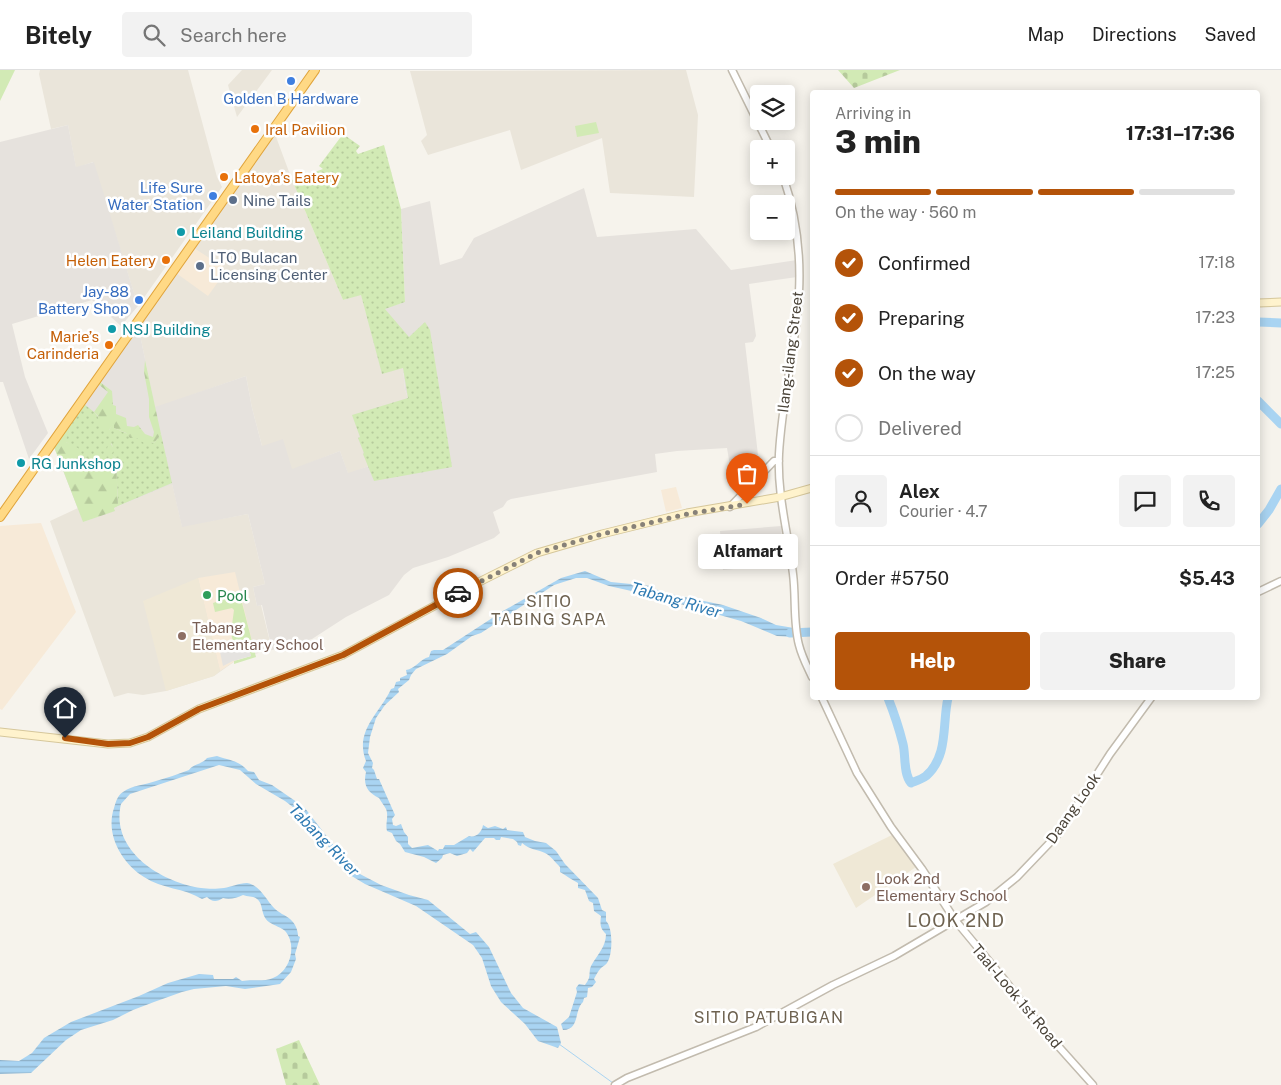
<!DOCTYPE html>
<meta charset="utf-8">
<style>
body{margin:0;font-family:"Public Sans",sans-serif;background:#f2f2f2;color:#222;height:100vh;display:flex;flex-direction:column;font-size:19px;white-space:nowrap}
*{box-sizing:border-box;margin:0}
p{font-size:16px;color:#767676}
.icon{flex:none;width:28px;height:28px;fill:none;stroke:currentColor;stroke-width:2;stroke-linecap:round;stroke-linejoin:round}
.map{position:relative;flex:1;overflow:hidden}
.panel{position:absolute;left:810px;top:20px;width:450px;height:610px;display:flex;flex-direction:column;background:#fff;border-radius:5px;box-shadow:0 2px 12px #0003}
.panel>*{flex:none}
.tools{position:absolute;left:750px;top:15px;display:grid;gap:10px}
.tools a{display:grid;place-items:center;width:45px;height:45px;border-radius:5px;background:#fff;box-shadow:0 2px 12px #0003;font-size:25px}
.pin{position:absolute;display:grid;place-items:center;width:42px;height:42px;color:#fff;margin:-51px -21px;border-radius:50% 50% 50% 0;rotate:-45deg;box-shadow:0 0 5px #0007}
.pin .icon{rotate:45deg}
.courier{position:absolute;display:grid;place-items:center;width:50px;height:50px;margin:-25px;border:4px solid #b45309;border-radius:50%;background:#fff;color:#222;box-shadow:0 1px 6px #0007}
.bubble{position:absolute;height:35px;border-radius:5px;background:#fff;box-shadow:0 2px 12px #0003;font-size:16px;font-weight:800;line-height:35px;text-align:center}
.overview em{font-style:normal;font-weight:800}
.overview div{display:flex;flex-direction:column-reverse}
.overview{display:flex;align-items:center;justify-content:space-between;height:85px;padding:0 25px}
h1{font-size:32px;font-weight:800;line-height:38px}
.bar{display:grid;grid-template-columns:repeat(4,1fr);gap:8px 5px;align-content:center;height:60px;padding:0 25px}
.bar i{height:6px;border-radius:4px;background:#e0e0e0}
.bar .active{background:#b45309}
.bar p{grid-column:span 4}
.line{display:flex;align-items:center;gap:12px;padding:0 25px;border-top:1px solid #e0e0e0}
.line div{flex:1}
.round{display:grid;place-items:center;flex:none;width:52px;height:52px;border-radius:5px;background:#f2f2f2}
ol{padding:0 25px;list-style:none}
li{display:flex;align-items:center;gap:15px;height:55px}
li p{margin-inline-start:auto}
li .icon{padding:5px;border-radius:50%;background:#b45309;color:#fff;stroke-width:4}
li:last-child{color:#767676}
li i{width:28px;height:28px;border:2px solid #e0e0e0;border-radius:50%}
.primary-button{display:flex;gap:10px;margin-top:auto;padding:10px 25px}
.primary-button a{flex:1;height:58px;border-radius:5px;background:#b45309;color:#fff;font-size:20px;font-weight:800;line-height:58px;text-align:center}
.primary-button a+a{background:#f2f2f2;color:#222}
header{display:flex;align-items:center;gap:30px;box-sizing:border-box;height:70px;padding:0 25px;background:#fff;border-bottom:1px solid #e0e0e0}
header strong{font-size:24px}
nav{display:flex;gap:28px;margin-inline-start:auto;font-size:18px}
.search{width:350px;height:45px;background:#f2f2f2;display:flex;align-items:center;gap:12px;box-sizing:border-box;padding:0 18px;border-radius:5px;color:#767676;font-size:19px}
.map>svg:first-child{display:block}
.residential{fill:#eae5da}
.commercial{fill:#f7ead8}
.industrial{fill:#e6e2dd}
.education{fill:#efe8d6}
.grass{fill:url(#grass-dots)}
.forest{fill:url(#forest-firs)}
.cemetery{fill:url(#cemetery-stones)}
.garden{fill:#d2eab5}
.parking{fill:#e5e3e0}
.water{fill:url(#water-rules)}
.lines{fill:none;stroke-linecap:round;stroke-linejoin:round}
.stream{stroke:#a9d4f2;stroke-width:1}
.river{stroke:#a9d4f2;stroke-width:9}
.tertiary-casing{stroke:#c2bbae;stroke-width:9}
.secondary-casing{stroke:#d6c79b;stroke-width:9}
.trunk-casing{stroke:#e0a43c;stroke-width:10}
.tertiary{stroke:#fff;stroke-width:6}
.secondary{stroke:#fff3cd;stroke-width:7}
.trunk{stroke:#ffd985;stroke-width:8}
.done{stroke:#878178;stroke-width:5;stroke-dasharray:0 9}
.route{stroke:#b45309;stroke-width:6}
.shop-dot{fill:#3f7fe0;stroke:#fff;stroke-width:2}
.food-dot{fill:#e8710a;stroke:#fff;stroke-width:2}
.service-dot{fill:#5c6f8a;stroke:#fff;stroke-width:2}
.culture-dot{fill:#0f9aa8;stroke:#fff;stroke-width:2}
.leisure-dot{fill:#2e9e5b;stroke:#fff;stroke-width:2}
.education-dot{fill:#8d6e63;stroke:#fff;stroke-width:2}
.labels{text-anchor:middle;dominant-baseline:central;stroke-width:5;stroke-linejoin:round;paint-order:stroke}
.shop-label{font-size:15px;fill:#366cbe;stroke:#fff;text-anchor:end}
.food-label{font-size:15px;fill:#c56008;stroke:#fff;text-anchor:start}
.service-label{font-size:15px;fill:#4e5e75;stroke:#fff;text-anchor:start}
.culture-label{font-size:15px;fill:#0d838f;stroke:#fff;text-anchor:start}
.street-label{font-size:15px;fill:#4b4439;stroke:#fff}
.leisure-label{font-size:15px;fill:#27864d;stroke:#fff;text-anchor:start}
.education-label{font-size:15px;fill:#785e54;stroke:#fff;text-anchor:start}
.water-label{font-size:16px;font-style:italic;fill:#2e7ab2;stroke:#fff}
.neighbourhood-label{font-size:16px;letter-spacing:1px;fill:#6e6250;stroke:#fff}
.quarter-label{font-size:18px;letter-spacing:1px;fill:#6e6250;stroke:#fff}
</style>
<header>
<strong>Bitely</strong>
<div class="search"><svg class="icon" aria-label="search" viewBox="0 0 24 24"><circle cx="10" cy="10" r="6"/><path d="M15 15l6 6"/></svg>Search here</div>
<nav><a>Map</a><a>Directions</a><a>Saved</a></nav>
</header>
<div class="map">
<svg width="1281" height="1015" viewBox="0 0 1281 1015">
<defs>
<pattern id="grass-dots" width="8" height="8" patternUnits="userSpaceOnUse" patternTransform="scale(1.25)"><rect width="8" height="8" fill="#d2eab5"/><path d="M2 2h.1M6 6h.1" fill="none" stroke="#b6ca9c" stroke-width="1.8" stroke-linecap="round"/></pattern>
<pattern id="forest-firs" width="22" height="20" patternUnits="userSpaceOnUse" patternTransform="scale(1.25)"><rect width="22" height="20" fill="#d2eab5"/><path d="M5 1l3.5 6h-7zM16 11l3.5 6h-7z" fill="#b6ca9c"/></pattern>
<pattern id="cemetery-stones" width="16" height="16" patternUnits="userSpaceOnUse" patternTransform="scale(1.25)"><rect width="16" height="16" fill="#d2eab5"/><path d="M2 7V4a2 2 0 0 1 4 0v3zM10 15v-3a2 2 0 0 1 4 0v3z" fill="#b6ca9c"/></pattern>
<pattern id="water-rules" width="6" height="5" patternUnits="userSpaceOnUse" patternTransform="scale(1.25)"><rect width="6" height="5" fill="#a9d4f2"/><path d="M0 2.5h6" fill="none" stroke="#8caec5"/></pattern>
</defs>
<rect width="100%" height="100%" fill="#f6f3ec"/>
<!-- residential -->
<path class="residential" d="M40,0H188L217,107L222,117L138,236L93,92L76,98L68,55L51,59L39,4Z
M242,0H272L237,47L228,15Z
M686,0L698,45L694,127L610,123L602,68L521,100L510,60L428,85L421,71L427,65L410,1Z
M275,64L292,110L343,230L361,224L382,303L403,297L405,320L408,328L359,369L369,396L348,404L340,381L292,400L262,376L252,338L246,306L155,338L139,260L137,258Z
M172,413L182,456L248,444L265,514L253,517L257,536L261,535L272,580L241,587L214,606L166,621L143,625L128,623L114,627L50,451L78,438L83,452L115,440L114,438Z"/>
<!-- commercial -->
<path class="commercial" d="M194,178L214,191H221L225,202L208,226L176,203Z
M676,417L682,438L666,442L661,420Z
M41,453L76,542L2,640L0,639V456Z
M235,502L255,583L241,587L220,601L198,508Z"/>
<!-- industrial -->
<path class="industrial" d="M68,55L76,97L94,92L138,236L121,256L92,230L12,254L25,307L48,363L29,389L3,312H0V72Z
M584,118L597,167L696,159L731,200L797,190V207L749,214L756,266L753,272L745,273L758,385L751,391L730,396L727,378L677,381L655,384L657,402L511,429L507,431L503,437L493,442L500,463L494,468L448,487L413,498L404,505L389,525L346,547L312,569L272,580L262,535L257,536L253,517L265,514L248,444L182,457L172,414L114,438L115,441L83,452L54,377L137,258L139,260L155,337L246,306L252,338L262,376L283,369L292,399L340,381L348,403L369,396L363,384L364,383L358,368L360,367L352,345L408,328L405,320L403,297L382,304L366,244L405,232L401,139L430,131L440,195L462,188L474,168Z
M781,456L784,494L723,500L720,461Z"/>
<!-- education -->
<path class="education" d="M198,508L220,601L214,606L166,621L143,531Z
M894,764L916,797L856,838L833,794Z"/>
<!-- grass -->
<path class="grass" d="M343,64L360,76L356,81L358,84L384,75L401,139L405,232L385,239L409,267L425,252L430,260L452,397L374,411L363,384L364,383L358,368L360,367L352,345L408,328L403,298L382,304L361,225L343,230L292,110L323,99L319,96Z
M84,334L94,342L109,360L114,352V358L137,368L154,373L161,364L172,413L118,436L116,389L113,385V377L111,373L109,389L97,395L93,400L75,396L69,374L66,372V366L70,362L68,357Z"/>
<!-- forest -->
<path class="forest" d="M145,290L161,364L154,373L148,372L144,373L137,368H130L126,363L114,358V353L109,360L107,361L105,358L99,355L98,346L94,342L108,322L98,314L100,312L112,321L113,335L116,336V344L126,348L127,356L134,357L138,355L145,364L153,367L154,362L149,347V329L144,302Z
M68,357L70,362L67,366L66,372L78,378V386L74,392L75,395C83,393 86,393 90,400H93L97,395L109,389L107,378L110,373L113,377V385L116,389L118,436L114,438L115,441L83,452L54,377Z"/>
<!-- cemetery -->
<path class="cemetery" d="M838,0H900L854,18Z
M299,970L320,1015H286L276,979Z"/>
<!-- garden -->
<path class="garden" d="M0,0H15L0,31Z
M596,52L599,63L577,67L575,56Z
M239,521L256,587L234,594V591L251,586L247,571L234,574L231,564L225,565L224,557L232,555L234,540L232,538L215,542L213,533L219,531L218,525Z"/>
<!-- parking -->
<path class="parking" d="M247,571L251,586L233,591L223,596L220,582L228,580L227,576Z"/>
<!-- water -->
<path class="water" d="M585,501L611,512L651,516L661,522L723,535L761,548L776,555L794,558V567L777,566L741,551L645,524L609,516L587,508H576L554,515L481,563L472,566L447,584L416,599L411,605L409,610L398,619L399,622L385,635L376,648L370,667L368,683L373,693L372,698L374,700L377,709H379L395,745L392,749L393,755L396,756L401,754L404,762L408,767V774L412,778L428,775L438,781L439,779H443L445,775H454L469,766C476,768 482,762 483,755L488,758L495,756L503,759L506,757L507,760L523,762L525,767L535,771L546,773L556,781L565,794L598,828L602,840L606,842V851C613,857 613,885 607,893C606,895 603,896 601,898C598,901 596,905 594,909L596,912L592,917L588,918L587,927L584,928L583,932C574,940 580,960 563,960L561,954L569,947L577,922L576,918L579,914L585,915C586,913 588,911 589,908C590,904 589,900 591,896C597,885 606,877 606,864C600,858 600,855 601,846L594,841L593,833L589,831L585,820L578,818V813C572,810 567,806 560,802V797C555,792 551,786 545,783C537,779 530,780 522,773L521,776L518,775L517,772L513,769L501,767L500,770H496L494,768H485L473,782L470,779L467,783L457,786L450,783L443,785L442,788L436,793L424,787L405,782L400,774L396,771L392,763L387,761C385,754 389,746 386,739C384,735 381,732 379,728C367,722 363,715 366,702L363,698L366,691C354,661 380,643 391,619L394,618L396,612L400,611V608L407,605L406,600C415,599 420,589 429,587L431,581L434,580H443L503,541L561,508Z
M217,686C231,691 238,690 248,701L254,702L259,710L272,715L304,737L349,795L358,803L381,815L409,825L428,830L470,864L476,862L489,877L511,923L523,938L557,957L561,973L558,978L538,971L525,954L501,932L491,916L482,888L473,875L416,836L365,814L350,805L315,759L298,741L285,731L256,714L240,700L219,695L130,724L121,734C110,780 160,812 201,818C208,819 217,819 224,818C231,817 239,813 247,813C260,815 266,830 274,838C279,843 285,845 290,849C295,853 298,860 298,866L300,867L295,884L296,889L291,902L280,914L245,919L226,916L194,919L182,922L154,932L133,940L113,950L81,960L66,970L31,1003L0,1004V990L19,991L32,983L44,968L71,952L139,926L168,913L199,904L213,905L214,909H233L236,907L242,911C252,909 264,912 273,908C290,902 297,876 286,862C282,857 274,856 269,852C260,845 264,834 257,829C254,826 248,827 243,825C237,828 229,830 223,828C217,832 212,832 207,827L202,829C184,818 162,819 144,807C122,793 105,765 114,738C116,732 117,726 123,722C132,715 145,715 156,711C167,708 178,704 189,700C193,694 203,694 207,688Z"/>
<g class="lines">
<!-- stream -->
<path class="stream" d="M559,974L613,1013"/>
<!-- river -->
<path class="river" d="M1258,252L1281,253
M1258,331L1281,354
M1258,454L1269,440L1281,419
M790,563L812,562
M888,628C894,643 899,658 903,674C906,686 903,703 911,713C916,711 922,709 926,706C949,686 942,653 948,628"/>
<defs>
<path id="tertiary" d="M732,0L771,79
M783,106C796,144 801,182 799,222C796,276 782,329 779,384C777,424 788,463 793,504C796,527 793,553 799,575C802,587 807,596 812,607
M730,437L774,391H779
M1258,522L1281,511
M822,628L857,703L891,757L922,799L955,850L1003,908L1042,958L1093,1015
M615,1015L627,1008L756,957L833,915L894,886L986,832L1017,807L1060,762L1110,684L1151,628"/>
<path id="secondary" d="M1258,233L1281,232
M0,662L108,674L130,673L148,667L199,639L343,585L477,513L537,483L602,464L687,443L780,427L812,418"/>
<path id="trunk" d="M0,447L315,0"/>
</defs>
<!-- tertiary casing -->
<use href="#tertiary" class="tertiary-casing"/>
<!-- secondary casing -->
<use href="#secondary" class="secondary-casing"/>
<!-- trunk casing -->
<use href="#trunk" class="trunk-casing"/>
<!-- tertiary -->
<use href="#tertiary" class="tertiary"/>
<!-- secondary -->
<use href="#secondary" class="secondary"/>
<!-- trunk -->
<use href="#trunk" class="trunk"/>
</g>
<g class="lines">
<!-- done -->
<path class="done" d="M458,523L537,483L551,479L602,464L687,444L747,434"/>
<!-- route -->
<path class="route" d="M65,668L108,674L130,673L148,667L199,639L343,585L458,523"/>
</g>
<!-- markers -->
<g class="shop-dot">
<circle cx="291" cy="11" r="5"/>
<circle cx="213" cy="126" r="5"/>
<circle cx="139" cy="230" r="5"/>
</g>
<g class="food-dot">
<circle cx="255" cy="59" r="5"/>
<circle cx="224" cy="107" r="5"/>
<circle cx="166" cy="190" r="5"/>
<circle cx="109" cy="275" r="5"/>
</g>
<g class="service-dot">
<circle cx="233" cy="130" r="5"/>
<circle cx="200" cy="196" r="5"/>
</g>
<g class="culture-dot">
<circle cx="181" cy="162" r="5"/>
<circle cx="112" cy="259" r="5"/>
<circle cx="21" cy="393" r="5"/>
</g>
<circle class="leisure-dot" cx="207" cy="525" r="5"/>
<g class="education-dot">
<circle cx="182" cy="566" r="5"/>
<circle cx="866" cy="817" r="5"/>
</g>
<g class="labels">
<!-- shop labels -->
<g class="shop-label">
<text x="291" y="28" text-anchor="middle">Golden B Hardware</text>
<text x="203" y="117">Life Sure<tspan x="203" dy="17">Water Station</tspan></text>
<text x="129" y="221">Jay-88<tspan x="129" dy="17">Battery Shop</tspan></text>
</g>
<!-- food labels -->
<g class="food-label">
<text x="265" y="59">Iral Pavilion</text>
<text x="234" y="107">Latoya’s Eatery</text>
<text x="156" y="190" text-anchor="end">Helen Eatery</text>
<text x="99" y="266" text-anchor="end">Marie’s<tspan x="99" dy="17">Carinderia</tspan></text>
</g>
<!-- service labels -->
<g class="service-label">
<text x="243" y="130">Nine Tails</text>
<text x="210" y="187">LTO Bulacan<tspan x="210" dy="17">Licensing Center</tspan></text>
</g>
<!-- culture labels -->
<g class="culture-label">
<text x="191" y="162">Leiland Building</text>
<text x="122" y="259">NSJ Building</text>
<text x="31" y="393">RG Junkshop</text>
</g>
<!-- street labels -->
<g class="street-label">
<text transform="translate(790 282) rotate(-83)">Ilang-ilang Street</text>
<text transform="translate(1073 738) rotate(-55)">Daang Look</text>
<text transform="translate(1017 926) rotate(50)">Taal-Look 1st Road</text>
</g>
<!-- leisure labels -->
<g class="leisure-label">
<text x="217" y="525">Pool</text>
</g>
<!-- education labels -->
<g class="education-label">
<text x="192" y="557">Tabang<tspan x="192" dy="17">Elementary School</tspan></text>
<text x="876" y="808">Look 2nd<tspan x="876" dy="17">Elementary School</tspan></text>
</g>
<!-- water labels -->
<g class="water-label">
<text transform="translate(676 530) rotate(16)">Tabang River</text>
<text transform="translate(324 770) rotate(46)">Tabang River</text>
</g>
<!-- neighbourhood labels -->
<g class="neighbourhood-label">
<text x="549" y="531">SITIO<tspan x="549" dy="18">TABING SAPA</tspan></text>
<text x="769" y="947">SITIO PATUBIGAN</text>
</g>
<!-- quarter labels -->
<g class="quarter-label">
<text x="956" y="850">LOOK 2ND</text>
</g>
</g>
</svg>
<div class="tools">
<a><svg class="icon" aria-label="layers" viewBox="0 0 24 24"><path d="M12 4l9 5-9 5-9-5zM3 14l9 5 9-5"/></svg></a>
<a>+</a>
<a>−</a>
</div>
<div class="pin" style="left:747px;top:434px;background:#ea580c"><svg class="icon" aria-label="bag" viewBox="0 0 24 24"><path d="M5 8h14l-1 12H6zM9 8a3 3 0 0 1 6 0"/></svg></div>
<div class="pin" style="left:65px;top:668px;background:#1f2937"><svg class="icon" aria-label="home" viewBox="0 0 24 24"><path d="M3 11l9-7 9 7M6 9v11h12V9"/></svg></div>
<div class="courier" style="left:458px;top:523px"><svg class="icon" aria-label="car" viewBox="0 0 24 24"><path d="M5 17H2v-5l4-1 3-4h7l3 4 3 1v5h-3M9 17h6M6 11h13"/><circle cx="7" cy="17" r="2"/><circle cx="17" cy="17" r="2"/></svg></div>
<div class="bubble" style="left:698px;top:464px;width:100px">Alfamart</div>
<section class="panel">
<div class="overview"><div><h1>3 min</h1><p>Arriving in</p></div><em>17:31–17:36</em></div>
<div class="bar"><i class="active"></i><i class="active"></i><i class="active"></i><i></i><p>On the way · 560 m</p></div>
<ol>
<li><svg class="icon" aria-label="check" viewBox="0 0 24 24"><path d="M5 12l5 5 9-10"/></svg>Confirmed<p>17:18</p></li>
<li><svg class="icon" aria-label="check" viewBox="0 0 24 24"><path d="M5 12l5 5 9-10"/></svg>Preparing<p>17:23</p></li>
<li><svg class="icon" aria-label="check" viewBox="0 0 24 24"><path d="M5 12l5 5 9-10"/></svg>On the way<p>17:25</p></li>
<li><i></i>Delivered</li>
</ol>
<div class="line" style="height:90px"><a class="round"><svg class="icon" aria-label="person" viewBox="0 0 24 24"><circle cx="12" cy="8" r="4"/><path d="M4 21q1-7 8-7t8 7"/></svg></a><div><b>Alex</b><p>Courier · 4.7</p></div><a class="round"><svg class="icon" aria-label="chat" viewBox="0 0 24 24"><path d="M4 5h16v11H9l-5 4z"/></svg></a><a class="round"><svg class="icon" aria-label="phone" viewBox="0 0 24 24"><path d="M5 4h4l2 5-3 2q2 4 5 5l2-3 5 2v4C11 20 4 13 5 4z"/></svg></a></div>
<div class="line" style="height:65px"><div>Order #5750</div><b>$5.43</b></div>
<div class="primary-button"><a>Help</a><a>Share</a></div>
</section>
</div>
